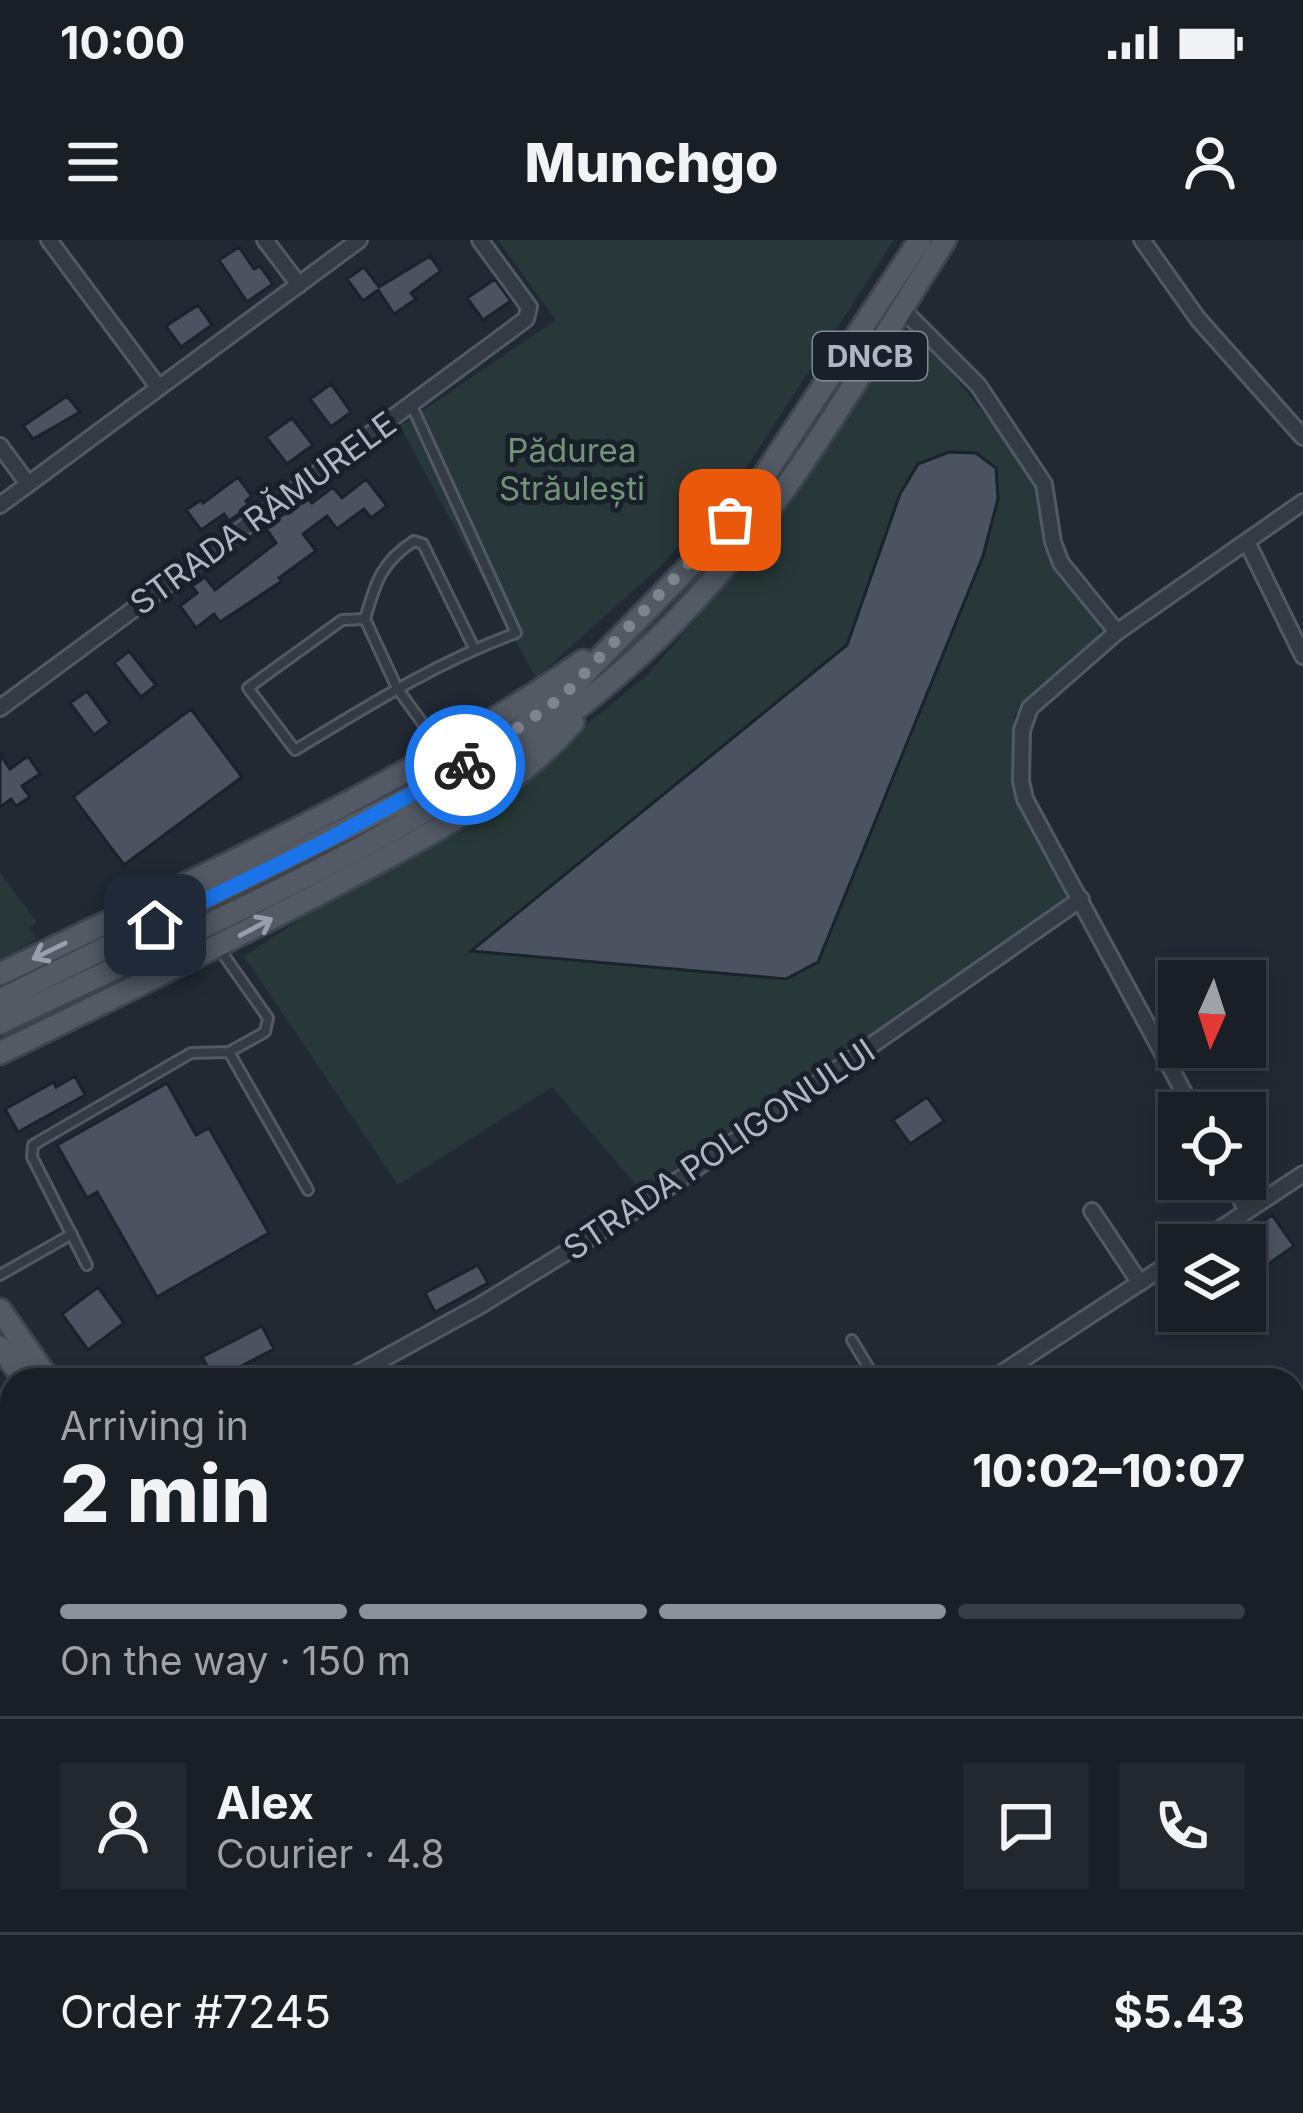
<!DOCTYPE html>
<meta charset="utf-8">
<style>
body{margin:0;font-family:Inter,sans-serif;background:#23272e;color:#f1f3f6;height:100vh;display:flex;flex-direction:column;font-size:45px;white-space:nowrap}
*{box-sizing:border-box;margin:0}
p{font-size:39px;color:#9fa2a7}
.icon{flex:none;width:66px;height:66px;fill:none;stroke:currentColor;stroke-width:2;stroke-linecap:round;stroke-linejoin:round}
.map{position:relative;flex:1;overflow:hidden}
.panel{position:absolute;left:0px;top:1128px;width:1305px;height:747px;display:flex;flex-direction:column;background:#1a1f26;border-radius:36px 36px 0 0;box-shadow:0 6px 18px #0003,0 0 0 3px #383d43}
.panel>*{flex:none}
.needle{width:78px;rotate:183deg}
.buttons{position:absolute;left:1158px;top:720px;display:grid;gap:24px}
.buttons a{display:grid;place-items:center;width:108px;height:108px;border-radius:0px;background:#1a1f26;box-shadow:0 6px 18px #0003,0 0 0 3px #383d43;font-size:60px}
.pin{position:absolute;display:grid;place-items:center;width:102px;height:102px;color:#fff;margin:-51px;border-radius:24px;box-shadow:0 6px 18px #0006}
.courier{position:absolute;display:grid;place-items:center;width:120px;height:120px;margin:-60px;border:9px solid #1a73e8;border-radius:50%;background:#fff;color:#222;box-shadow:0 3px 15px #0007}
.summary em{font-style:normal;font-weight:800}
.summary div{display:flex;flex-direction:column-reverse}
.summary{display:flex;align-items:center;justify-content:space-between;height:204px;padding:0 60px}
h1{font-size:78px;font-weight:800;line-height:90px}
.bar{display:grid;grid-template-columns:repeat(4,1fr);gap:18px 12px;align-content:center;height:144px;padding:0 60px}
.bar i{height:15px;border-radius:9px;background:#383d43}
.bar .on{background:#8c9099}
.bar p{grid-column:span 4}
.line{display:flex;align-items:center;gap:30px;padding:0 60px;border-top:3px solid #383d43}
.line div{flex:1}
.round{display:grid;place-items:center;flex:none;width:126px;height:126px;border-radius:0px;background:#23272e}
.status{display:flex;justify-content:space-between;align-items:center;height:84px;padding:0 60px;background:#1a1f26;direction:ltr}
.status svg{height:33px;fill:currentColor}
header{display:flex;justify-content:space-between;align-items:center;height:156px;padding:0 60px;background:#1a1f26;font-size:54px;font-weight:800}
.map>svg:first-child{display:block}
.green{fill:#283838}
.water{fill:#39475b}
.building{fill:#4a535f;stroke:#1c222b;stroke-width:3}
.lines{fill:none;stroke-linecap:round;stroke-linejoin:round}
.lane-casing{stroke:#525962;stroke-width:14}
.street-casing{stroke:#525962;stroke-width:20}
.primary-casing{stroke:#3e444e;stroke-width:27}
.lane{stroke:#353b44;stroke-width:8}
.street{stroke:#353b44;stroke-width:14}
.primary{stroke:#535a64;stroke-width:21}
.rail-casing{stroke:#59616d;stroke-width:9}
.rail{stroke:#1a2029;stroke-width:4.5;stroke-dasharray:14;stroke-linecap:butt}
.oneway{stroke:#989faa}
.done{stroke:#7e858f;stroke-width:12;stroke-dasharray:0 21.6}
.route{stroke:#1a73e8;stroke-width:15}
.labels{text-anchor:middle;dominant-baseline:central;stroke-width:10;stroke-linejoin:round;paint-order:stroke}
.shield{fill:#1a2029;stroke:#828993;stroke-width:3}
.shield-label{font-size:30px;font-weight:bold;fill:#afb6c1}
.park-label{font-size:33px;fill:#719479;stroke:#1a2029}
.street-label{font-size:33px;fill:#afb6c1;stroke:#1a2029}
</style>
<div class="status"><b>10:00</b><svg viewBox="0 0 49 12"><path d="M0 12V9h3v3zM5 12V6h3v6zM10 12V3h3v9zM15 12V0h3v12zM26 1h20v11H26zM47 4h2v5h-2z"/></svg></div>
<header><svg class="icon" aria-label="menu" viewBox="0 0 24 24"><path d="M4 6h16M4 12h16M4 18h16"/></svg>Munchgo<svg class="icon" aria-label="person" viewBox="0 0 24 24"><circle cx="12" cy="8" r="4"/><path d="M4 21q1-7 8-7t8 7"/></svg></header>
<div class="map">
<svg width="1303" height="1873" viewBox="0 0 1303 1873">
<rect width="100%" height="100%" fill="#222933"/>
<!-- green -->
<path class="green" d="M498,0H894L750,222L663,324L536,438L400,186L556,80Z
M904,88L944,124L1026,225L1040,260L1043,307L1101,382L1097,398L1014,476L1015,562L1073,665L645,955L552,847L398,945L244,716L546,518L647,435L755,312Z
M0,633L37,682L29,688L37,699L0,719Z"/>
<!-- water -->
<path class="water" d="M1303,1536V1873H1185L1187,1863H1293V1557Z"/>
<!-- building -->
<path class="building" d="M239,7L254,29L260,26L273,44L247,62L219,20Z
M430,16L441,31L411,53L416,59L394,74L378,50L363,61L347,39L364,27L379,47Z
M495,39L511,61L483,80L467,58Z
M198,65L212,85L181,107L166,86Z
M331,144L351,172L331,187L310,159Z
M67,156L80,172L33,199L23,186Z
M292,178L313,205L287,224L266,197Z
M949,212L976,213L996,228L998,259L983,316L818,722L786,739L471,711L847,405L900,254L918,224Z
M238,237L252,256L246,261L250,266L229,281L224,274L201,290L186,270L201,260L203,263Z
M366,239L387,266L371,278L364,269L337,289L327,276L303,294L316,311L279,338L282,341L220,382L214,374L196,388L180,366L197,353L192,346L205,337L215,350L276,303L265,287L278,278L308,258L312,263L333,247L342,258Z
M129,411L156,445L141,457L114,423Z
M87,451L110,483L94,495L70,463Z
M191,469L242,537L124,625L73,557Z
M0,514L10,529L28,516L40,534L22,546L30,557L16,566L11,559L0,567Z
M75,836L85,855L18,892L5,869L54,842L56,847Z
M167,843L196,895L209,888L269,993L157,1057L97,952L87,958L57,905Z
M927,857L944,881L910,904L893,880Z
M1272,975L1294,1006L1257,1032L1262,1039L1245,1049V1012L1248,1017L1260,1010L1248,992Z
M478,1025L488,1043L435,1072L425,1053Z
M98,1047L124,1083L88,1110L62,1074Z
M262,1086L274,1109L215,1140L202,1117Z"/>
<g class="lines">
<defs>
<path id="lane" d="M365,379L342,380L248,448L295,510C366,467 437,422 516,393L411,164
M442,510L397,448L365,379C375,344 381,322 414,301L423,304L474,408
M218,707L268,778L265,792L229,812
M87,1025L32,917L33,905L191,813L229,812L308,950
M0,1035L72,994
M852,1100L876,1140
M0,1165L12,1159
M0,1276L12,1269
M0,1751L12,1745"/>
<path id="street" d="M49,0L159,148
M265,0L299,45
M1142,0L1198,79L1303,197
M901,68L978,145L1044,244L1053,302L1061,323L1117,392
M0,206L28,244
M0,265L359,0
M1247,302L1303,416
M0,468L526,79L529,67L480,0
M1195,873L1025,559L1021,541L1022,490L1030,468L1117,392L1303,262
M1230,939L1247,971
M1092,971L1140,1043
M1196,1005L1303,934
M345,1140L481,1065L643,965L1081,659
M991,1140L1179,1017
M1293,1204L1296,1195
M1293,1483L1303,1457
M0,1549L12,1543
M0,1736L12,1730
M536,1863L542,1873
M619,1863L629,1873
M223,1873L240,1863
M408,1873L425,1863
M640,1873L655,1863
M991,1873L998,1863
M1168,1873L1169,1863"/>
<path id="primary" d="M0,734C198,637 402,548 583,421
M0,760L422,551L497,506L562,457L686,330L752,254L920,0
M0,783C240,667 513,560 696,359C794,253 867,121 945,0
M0,813C108,760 216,708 322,652C411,605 507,558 573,482
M0,1070L49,1140
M0,1107L25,1140
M565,1863L573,1873
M590,1863L598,1873"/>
</defs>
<!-- lane casing -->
<use href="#lane" class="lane-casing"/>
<!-- street casing -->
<use href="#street" class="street-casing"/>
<!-- primary casing -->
<use href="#primary" class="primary-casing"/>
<!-- lane -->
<use href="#lane" class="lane"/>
<!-- street -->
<use href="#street" class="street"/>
<!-- primary -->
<use href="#primary" class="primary"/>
<defs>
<path id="rail" d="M1293,1349L1303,1325
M1293,1386L1303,1362
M1051,1873L1057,1863"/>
</defs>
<!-- rail casing -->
<use href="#rail" class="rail-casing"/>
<!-- rail -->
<use href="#rail" class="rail"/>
</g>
<!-- one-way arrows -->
<defs><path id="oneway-shaft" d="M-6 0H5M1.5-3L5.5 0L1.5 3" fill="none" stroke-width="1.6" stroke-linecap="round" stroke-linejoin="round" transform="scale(3)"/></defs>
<g class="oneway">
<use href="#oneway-shaft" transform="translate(256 687) rotate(-28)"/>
<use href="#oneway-shaft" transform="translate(49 711) rotate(154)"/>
</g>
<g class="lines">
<!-- done -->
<path class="done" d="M465,525L562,457L730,280"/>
<!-- route -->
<path class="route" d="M155,685L324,602L465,525"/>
</g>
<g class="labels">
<!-- shield labels -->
<rect class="shield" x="813" y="92" width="114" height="48" rx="9"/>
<g class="shield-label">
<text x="870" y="116">DNCB</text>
</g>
<!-- park labels -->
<g class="park-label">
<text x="572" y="210">Pădurea<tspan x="572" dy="38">Străulești</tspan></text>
</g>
<!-- street labels -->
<g class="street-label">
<text transform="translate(263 273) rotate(-36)">STRADA RĂMURELE</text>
<text transform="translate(719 909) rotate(-34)">STRADA POLIGONULUI</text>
</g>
</g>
</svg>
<div class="buttons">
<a><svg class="needle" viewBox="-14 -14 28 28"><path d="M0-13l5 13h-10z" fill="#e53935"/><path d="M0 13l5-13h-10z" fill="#9fa2a7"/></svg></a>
<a><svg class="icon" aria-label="locate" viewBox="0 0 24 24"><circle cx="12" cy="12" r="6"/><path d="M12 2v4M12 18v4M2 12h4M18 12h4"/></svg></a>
<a><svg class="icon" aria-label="layers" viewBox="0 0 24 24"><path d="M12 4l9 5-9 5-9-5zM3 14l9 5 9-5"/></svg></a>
</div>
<div class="pin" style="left:730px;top:280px;background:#ea580c"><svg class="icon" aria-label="bag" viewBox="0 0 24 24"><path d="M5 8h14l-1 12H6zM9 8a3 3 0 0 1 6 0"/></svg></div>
<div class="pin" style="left:155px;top:685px;background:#1f2937"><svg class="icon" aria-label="home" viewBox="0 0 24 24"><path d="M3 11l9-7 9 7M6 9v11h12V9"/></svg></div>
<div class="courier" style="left:465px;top:525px"><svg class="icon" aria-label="bike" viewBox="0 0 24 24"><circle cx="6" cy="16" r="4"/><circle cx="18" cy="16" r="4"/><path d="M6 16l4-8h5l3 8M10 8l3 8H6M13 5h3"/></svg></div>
<section class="panel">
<div class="summary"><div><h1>2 min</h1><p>Arriving in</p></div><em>10:02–10:07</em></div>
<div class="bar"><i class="on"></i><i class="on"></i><i class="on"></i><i></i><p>On the way · 150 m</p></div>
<div class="line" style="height:216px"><a class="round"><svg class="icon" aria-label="person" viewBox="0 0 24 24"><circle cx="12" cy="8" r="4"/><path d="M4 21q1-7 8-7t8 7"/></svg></a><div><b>Alex</b><p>Courier · 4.8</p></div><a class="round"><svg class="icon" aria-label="chat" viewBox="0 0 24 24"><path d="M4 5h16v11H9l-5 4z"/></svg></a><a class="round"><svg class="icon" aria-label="phone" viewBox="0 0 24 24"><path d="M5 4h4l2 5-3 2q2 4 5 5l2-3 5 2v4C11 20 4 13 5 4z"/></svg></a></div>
<div class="line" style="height:156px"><div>Order #7245</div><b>$5.43</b></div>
</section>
</div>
